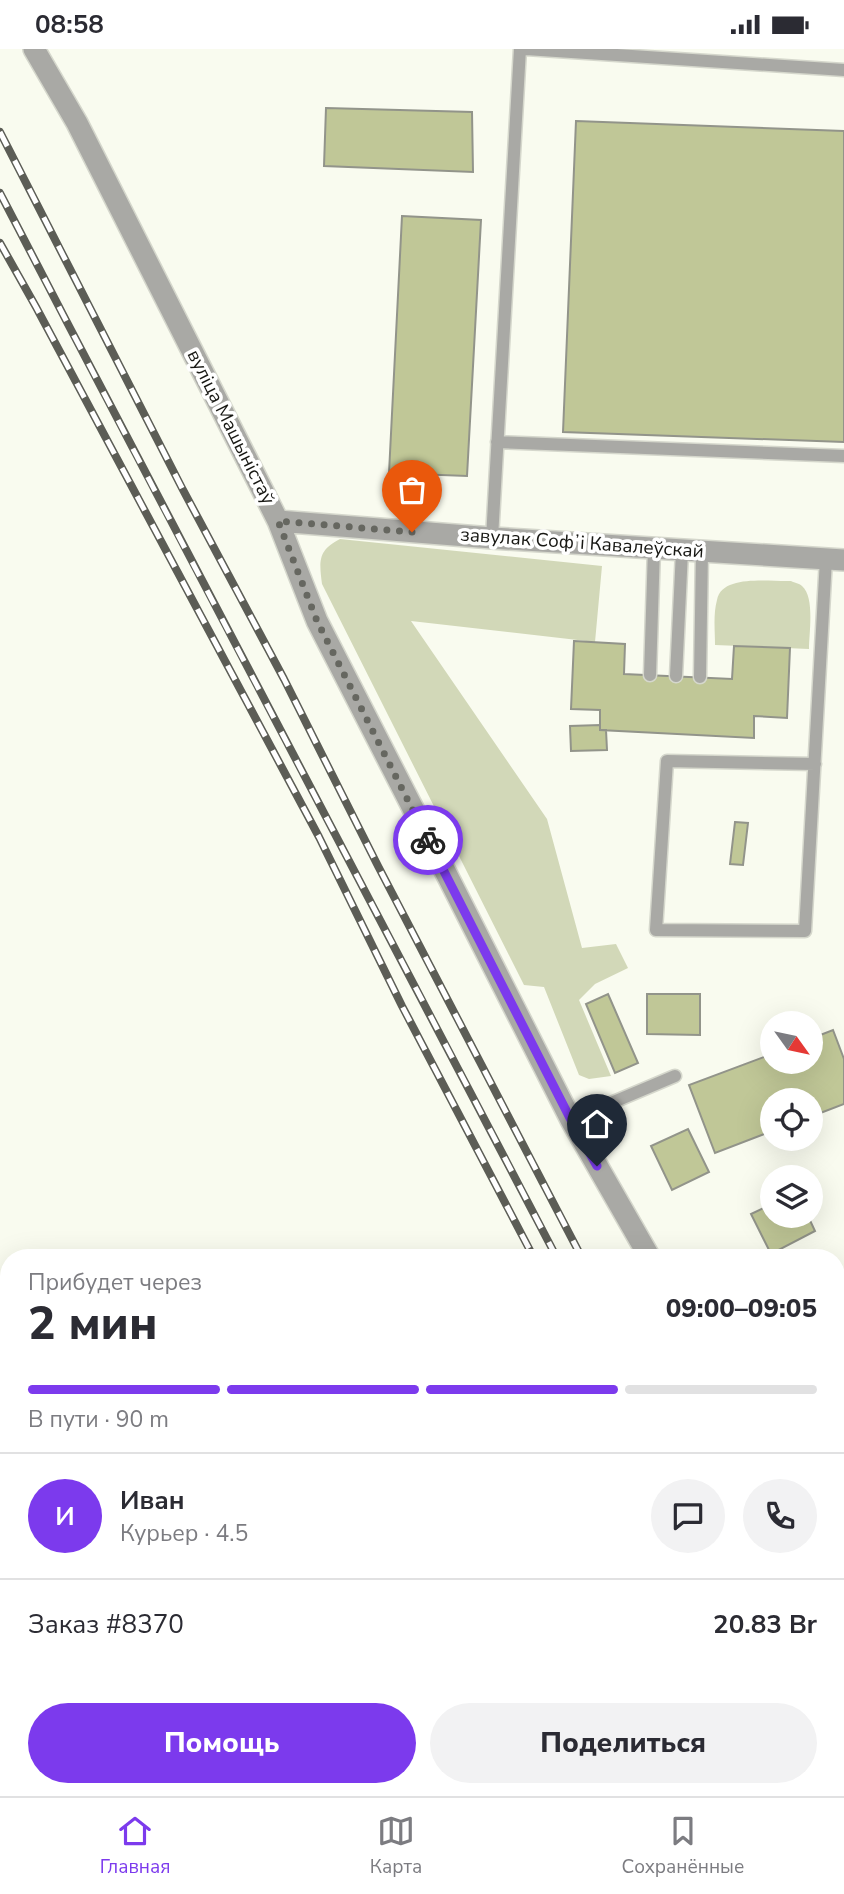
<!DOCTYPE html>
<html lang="ru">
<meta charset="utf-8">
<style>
body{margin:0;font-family:"Nunito Sans",sans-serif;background:#f2f2f3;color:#2b2b33;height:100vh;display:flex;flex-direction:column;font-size:26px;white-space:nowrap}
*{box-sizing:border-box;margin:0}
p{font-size:23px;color:#7c7c81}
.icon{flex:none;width:38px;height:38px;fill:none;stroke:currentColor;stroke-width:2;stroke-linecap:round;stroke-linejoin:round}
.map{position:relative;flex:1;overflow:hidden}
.details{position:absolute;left:0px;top:1200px;width:845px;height:548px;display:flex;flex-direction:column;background:#fff;border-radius:28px 28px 0 0;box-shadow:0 7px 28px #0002}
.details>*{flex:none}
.needle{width:46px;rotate:123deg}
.tools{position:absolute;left:760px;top:962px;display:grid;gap:14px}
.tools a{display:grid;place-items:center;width:63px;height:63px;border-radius:50%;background:#fff;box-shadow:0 7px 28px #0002;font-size:35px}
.pin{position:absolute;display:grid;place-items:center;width:60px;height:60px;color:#fff;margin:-72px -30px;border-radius:50% 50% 50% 0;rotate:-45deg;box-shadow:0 0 7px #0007}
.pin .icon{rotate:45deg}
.courier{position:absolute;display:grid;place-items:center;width:70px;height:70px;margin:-35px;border:5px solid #7c3aed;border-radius:50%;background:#fff;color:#222;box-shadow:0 2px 9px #0007}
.overview em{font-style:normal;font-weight:800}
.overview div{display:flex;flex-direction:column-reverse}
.overview{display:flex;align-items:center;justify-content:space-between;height:119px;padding:0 28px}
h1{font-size:46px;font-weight:800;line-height:52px}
.bar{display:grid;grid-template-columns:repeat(4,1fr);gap:10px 7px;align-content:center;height:84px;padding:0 28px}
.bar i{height:9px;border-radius:5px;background:#e1e1e2}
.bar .selected{background:#7c3aed}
.bar p{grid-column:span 4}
.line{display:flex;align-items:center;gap:18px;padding:0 28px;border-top:2px solid #e1e1e2}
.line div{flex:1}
.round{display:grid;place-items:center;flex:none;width:74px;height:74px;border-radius:37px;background:#f2f2f3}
.button{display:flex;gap:14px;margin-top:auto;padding:14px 28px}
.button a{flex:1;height:80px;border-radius:42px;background:#7c3aed;color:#fff;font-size:28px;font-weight:800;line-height:80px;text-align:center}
.button a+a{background:#f2f2f3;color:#2b2b33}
.status{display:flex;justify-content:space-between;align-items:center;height:49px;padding:0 35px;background:#fff;direction:ltr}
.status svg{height:19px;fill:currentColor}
.tab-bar{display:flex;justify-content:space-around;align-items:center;height:98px;border-top:2px solid #e1e1e2;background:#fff;font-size:19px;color:#7c7c81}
.tab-bar a{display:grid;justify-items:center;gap:4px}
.tab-bar .selected{color:#7c3aed}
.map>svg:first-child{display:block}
.green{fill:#d2d8b8}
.building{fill:#c0c797;stroke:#92948a;stroke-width:2}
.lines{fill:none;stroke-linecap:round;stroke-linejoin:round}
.lane-casing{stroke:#d5d7cc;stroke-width:15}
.street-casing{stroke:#d5d7cc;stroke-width:24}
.lane{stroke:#a9a9a5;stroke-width:12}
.street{stroke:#a9a9a5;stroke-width:21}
.rail-casing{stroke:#5c5d56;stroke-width:8}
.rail{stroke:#fff;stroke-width:5;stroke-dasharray:16;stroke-linecap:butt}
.done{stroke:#666760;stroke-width:7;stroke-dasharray:0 12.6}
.route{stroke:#7c3aed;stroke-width:9}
.labels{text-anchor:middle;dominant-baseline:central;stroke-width:7;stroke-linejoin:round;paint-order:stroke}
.street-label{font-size:19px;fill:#171713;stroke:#fff}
</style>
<div class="status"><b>08:58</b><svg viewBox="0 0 49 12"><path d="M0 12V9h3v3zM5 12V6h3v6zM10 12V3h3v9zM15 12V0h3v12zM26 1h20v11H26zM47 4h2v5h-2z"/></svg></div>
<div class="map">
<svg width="844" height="1747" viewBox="0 0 844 1747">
<rect width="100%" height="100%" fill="#f9fbef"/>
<!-- green -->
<path class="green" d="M340,490L602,517L595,593L411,572L547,770L582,899L616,895L628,919L595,935L579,951L611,1027L589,1030L579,1026L544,938L524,936L322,535C319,512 318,501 340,490Z
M791,532C795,534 799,534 802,537C815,548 809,584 809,600L715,596C715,582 713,565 717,551C722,525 770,533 791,532Z"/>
<!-- building -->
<path class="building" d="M326,59L472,63L473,123L324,117Z
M576,72L844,82V393L563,383Z
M402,167L481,171L467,427L389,424Z
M574,592L625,595L624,625L732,630L734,597L790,599L787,669L754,667V689L600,681V661L571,660Z
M600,676V681H606L607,701L571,702L570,677Z
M735,773L748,774L743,816L730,815Z
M608,945L638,1014L615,1024L586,955Z
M647,945H700V986L647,985Z
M833,981L844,1010V1055L810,1068V1052H772V1082L715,1104L689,1036L772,1005V1013H810V990Z
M688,1080L709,1123L672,1141L651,1097Z
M772,1155V1167H808L815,1182L771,1205L751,1165Z
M836,1271L844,1286V1299L836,1303Z
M844,1337V1354L837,1341Z
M0,1701L9,1716V1740H23L27,1747H0Z"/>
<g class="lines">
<defs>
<path id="lane" d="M526,0L844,21
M497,393L844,407
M492,489L520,0
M650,626L654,499
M676,627L682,502
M700,628L702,502
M815,715L667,712L656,881L805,882L826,510
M571,1071L675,1027
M0,1677L9,1691
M39,1740L44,1747
M111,1740L112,1747"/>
<path id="street" d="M34,0L77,74L278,472L317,572L445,822L571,1071L650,1209
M278,472L492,489L844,511
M836,1540L844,1553"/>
</defs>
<!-- lane casing -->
<use href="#lane" class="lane-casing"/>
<!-- street casing -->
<use href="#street" class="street-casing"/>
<!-- lane -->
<use href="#lane" class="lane"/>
<!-- street -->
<use href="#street" class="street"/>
<defs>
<path id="rail" d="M0,83L182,439L284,630L378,817L582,1209
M0,144C184,500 372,854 557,1209
M0,194L36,258L319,788L402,957L534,1209
M0,1286L9,1302
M0,1328L9,1344
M0,1383L9,1398
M0,1553L9,1569
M836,1699L844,1712
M147,1740L148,1747
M168,1740L169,1747
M217,1740L221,1747
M242,1740L246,1747
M809,1740L813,1747
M834,1740L838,1747"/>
</defs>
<!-- rail casing -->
<use href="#rail" class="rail-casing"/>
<!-- rail -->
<use href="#rail" class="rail"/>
</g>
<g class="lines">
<!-- done -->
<path class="done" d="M412,483L278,472L317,572L428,791"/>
<!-- route -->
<path class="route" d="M428,791L571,1071L597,1117"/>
</g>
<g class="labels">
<!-- street labels -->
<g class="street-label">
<text transform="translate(231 378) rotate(63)">вуліца Машыністаў</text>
<text transform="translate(582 494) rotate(4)">завулак Софʼі Кавалеўскай</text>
</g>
</g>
</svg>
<div class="tools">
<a><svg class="needle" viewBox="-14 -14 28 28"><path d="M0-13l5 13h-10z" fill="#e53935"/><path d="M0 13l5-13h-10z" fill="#7c7c81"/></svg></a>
<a><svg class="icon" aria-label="locate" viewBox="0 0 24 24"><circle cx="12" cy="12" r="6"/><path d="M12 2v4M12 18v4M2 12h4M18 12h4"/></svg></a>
<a><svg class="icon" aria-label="layers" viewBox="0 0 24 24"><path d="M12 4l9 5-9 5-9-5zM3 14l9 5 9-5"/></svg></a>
</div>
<div class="pin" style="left:412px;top:483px;background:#ea580c"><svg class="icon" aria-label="bag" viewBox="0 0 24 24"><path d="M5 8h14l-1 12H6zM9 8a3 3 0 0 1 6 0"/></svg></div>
<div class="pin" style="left:597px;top:1117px;background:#1f2937"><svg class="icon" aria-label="home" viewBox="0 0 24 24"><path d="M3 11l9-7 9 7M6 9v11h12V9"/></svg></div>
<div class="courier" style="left:428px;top:791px"><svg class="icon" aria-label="bike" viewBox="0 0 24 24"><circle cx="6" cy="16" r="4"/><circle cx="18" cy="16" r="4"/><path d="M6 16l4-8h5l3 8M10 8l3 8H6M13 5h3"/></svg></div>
<section class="details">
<div class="overview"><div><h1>2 мин</h1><p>Прибудет через</p></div><em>09:00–09:05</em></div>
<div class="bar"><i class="selected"></i><i class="selected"></i><i class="selected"></i><i></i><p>В пути · 90 m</p></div>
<div class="line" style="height:126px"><b class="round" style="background:#7c3aed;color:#fff">И</b><div><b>Иван</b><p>Курьер · 4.5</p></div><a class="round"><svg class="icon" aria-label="chat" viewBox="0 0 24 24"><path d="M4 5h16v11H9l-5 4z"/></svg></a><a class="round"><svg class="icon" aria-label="phone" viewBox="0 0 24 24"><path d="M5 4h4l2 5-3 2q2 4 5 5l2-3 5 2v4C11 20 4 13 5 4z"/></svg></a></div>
<div class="line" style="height:91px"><div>Заказ #8370</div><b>20.83 Br</b></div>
<div class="button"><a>Помощь</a><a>Поделиться</a></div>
</section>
</div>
<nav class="tab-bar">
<a class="selected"><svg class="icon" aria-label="home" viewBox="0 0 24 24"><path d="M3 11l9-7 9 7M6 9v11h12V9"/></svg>Главная</a>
<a><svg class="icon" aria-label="map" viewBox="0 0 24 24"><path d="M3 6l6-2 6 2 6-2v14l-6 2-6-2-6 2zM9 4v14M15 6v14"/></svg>Карта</a>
<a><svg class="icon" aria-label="saved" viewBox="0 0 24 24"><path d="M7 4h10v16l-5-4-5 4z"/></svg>Сохранённые</a>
</nav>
